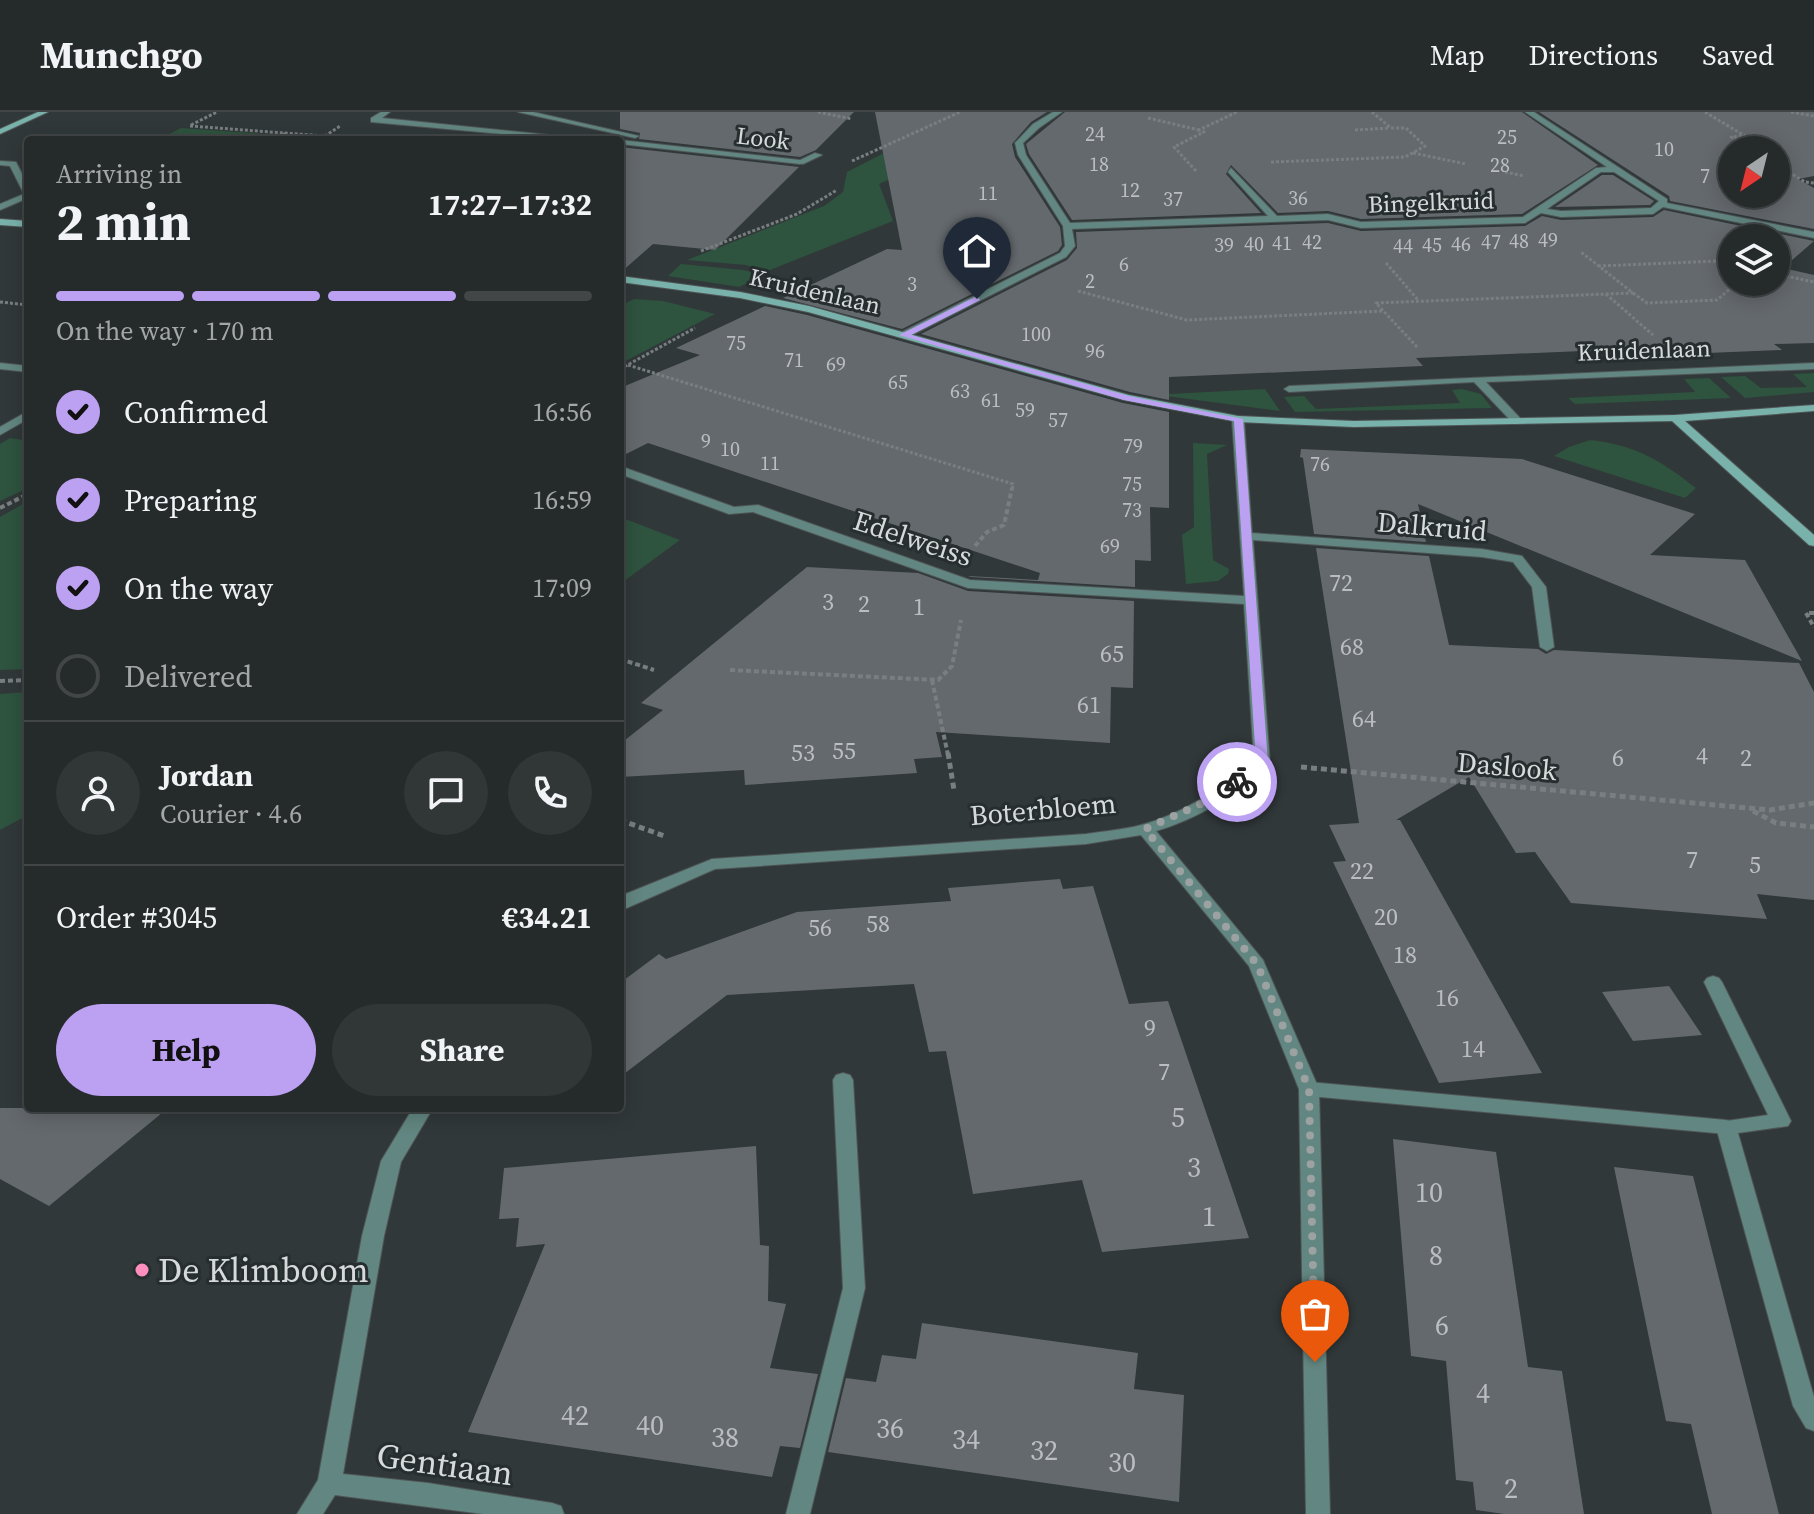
<!DOCTYPE html>
<meta charset="utf-8">
<style>
body{margin:0;font-family:"Source Serif 4",serif;background:#313637;color:#f1f3f6;height:100vh;display:flex;flex-direction:column;font-size:30px;white-space:nowrap}
*{box-sizing:border-box;margin:0}
p{font-size:26px;color:#a3a7a9}
.icon{flex:none;width:44px;height:44px;fill:none;stroke:currentColor;stroke-width:2;stroke-linecap:round;stroke-linejoin:round}
.map{position:relative;flex:1;overflow:hidden}
.drawer{position:absolute;left:24px;top:24px;width:600px;height:976px;display:flex;flex-direction:column;background:#252a2b;border-radius:8px;box-shadow:0 4px 20px #0003,0 0 0 2px #424647}
.drawer>*{flex:none}
.needle{width:52px;rotate:215deg}
.buttons{position:absolute;left:1718px;top:24px;display:grid;gap:16px}
.buttons a{display:grid;place-items:center;width:72px;height:72px;border-radius:50%;background:#252a2b;box-shadow:0 4px 20px #0003,0 0 0 2px #424647;font-size:40px}
.pin{position:absolute;display:grid;place-items:center;width:68px;height:68px;color:#fff;margin:-82px -34px;border-radius:50% 50% 50% 0;rotate:-45deg;box-shadow:0 0 8px #0007}
.pin .icon{rotate:45deg}
.courier{position:absolute;display:grid;place-items:center;width:80px;height:80px;margin:-40px;border:6px solid #bca0f2;border-radius:50%;background:#fff;color:#222;box-shadow:0 2px 10px #0007}
.head em{font-style:normal;font-weight:700}
.head div{display:flex;flex-direction:column-reverse}
.head{display:flex;align-items:center;justify-content:space-between;height:136px;padding:0 32px}
h1{font-size:52px;font-weight:700;line-height:60px}
.bar{display:grid;grid-template-columns:repeat(4,1fr);gap:12px 8px;align-content:center;height:96px;padding:0 32px}
.bar i{height:10px;border-radius:6px;background:#424647}
.bar .active{background:#bca0f2}
.bar p{grid-column:span 4}
.line{display:flex;align-items:center;gap:20px;padding:0 32px;border-top:2px solid #424647}
.line div{flex:1}
.round{display:grid;place-items:center;flex:none;width:84px;height:84px;border-radius:42px;background:#313637}
ol{padding:0 32px;list-style:none}
li{display:flex;align-items:center;gap:24px;height:88px}
li p{margin-inline-start:auto}
li .icon{padding:8px;border-radius:50%;background:#bca0f2;color:#111;stroke-width:4}
li:last-child{color:#a3a7a9}
li i{width:44px;height:44px;border:4px solid #424647;border-radius:50%}
.button{display:flex;gap:16px;margin-top:auto;padding:16px 32px}
.button a{flex:1;height:92px;border-radius:48px;background:#bca0f2;color:#111;font-size:32px;font-weight:700;line-height:92px;text-align:center}
.button a+a{background:#313637;color:#f1f3f6}
header{display:flex;align-items:center;gap:48px;box-sizing:border-box;height:112px;padding:0 40px;background:#252a2b;border-bottom:2px solid #424647}
header strong{font-size:38px}
nav{display:flex;gap:44px;margin-inline-start:auto;font-size:28px}
.map>svg:first-child{display:block}
.green{fill:#2e533e}
.building{fill:#64696d;fill-rule:evenodd}
.lines{fill:none;stroke-linecap:round;stroke-linejoin:round}
.lane-casing{stroke:#4f5556;stroke-width:2}
.street-casing{stroke:#4f5556;stroke-width:2}
.secondary-casing{stroke:#4f5556;stroke-width:2}
.path-far2{stroke:#797f80;stroke-width:3;stroke-dasharray:3 2;stroke-linecap:butt}
.path-far1{stroke:#797f80;stroke-width:4;stroke-dasharray:5 3;stroke-linecap:butt}
.path{stroke:#797f80;stroke-width:5;stroke-dasharray:6 4;stroke-linecap:butt}
.lane{fill:#628681;fill-rule:evenodd}
.street{fill:#628681;fill-rule:evenodd}
.secondary{fill:#79b2ab;fill-rule:evenodd}
.route{fill:#bca0f2}
.done{stroke:#9ca1a2;stroke-width:8;stroke-dasharray:0 14.4}
.poi-dot{fill:#fe8ebd;stroke:#272e2f;stroke-width:3}
.labels{text-anchor:middle;dominant-baseline:central;stroke-width:6;stroke-linejoin:round;paint-order:stroke}
.far-number-label{font-size:20px;fill:#babec0}
.far-street-label{font-size:24px;fill:#d6dadb;stroke:#272e2f}
.number-label{font-size:24px;fill:#babec0}
.street-label{font-size:28px;fill:#d6dadb;stroke:#272e2f}
.near-number-label{font-size:28px;fill:#babec0}
.near-poi-label{font-size:34px;fill:#d6dadb;stroke:#272e2f;text-anchor:start}
.near-street-label{font-size:34px;fill:#d6dadb;stroke:#272e2f}
</style>
<header>
<strong>Munchgo</strong>
<nav><a>Map</a><a>Directions</a><a>Saved</a></nav>
</header>
<div class="map">
<svg width="1814" height="1402" viewBox="0 0 1814 1402">
<rect width="100%" height="100%" fill="#313839"/>
<!-- green -->
<path class="green" d="M181,16L279,23L269,28H158Z
M884,41L934,48L879,72L893,109L765,160L746,153L687,148L824,94L843,80L847,60Z
M681,152L743,158L764,163L739,175L668,164Z
M634,187L663,189L715,202L620,252V194Z
M1814,261V280L1745,286L1721,265L1745,264L1761,276L1807,275L1793,262Z
M1709,266L1731,286L1575,292L1568,286L1695,280L1684,267Z
M1265,277L1280,299L1166,284L1169,282Z
M1462,277L1481,282L1492,296L1295,300L1284,285L1304,284L1316,297L1460,291L1452,278Z
M10,326L28,329V376L0,389V332Z
M1590,328C1636,333 1660,348 1696,376L1685,386L1554,344L1569,335Z
M1193,331L1227,333L1207,342L1213,448L1229,457L1228,462L1218,469L1186,472L1182,423L1194,415Z
M28,389V557L0,558V405Z
M620,405L680,428L620,472Z
M28,580V703L0,718V582Z"/>
<!-- building -->
<path class="building" d="M620,0H854L816,38L800,45L639,27L640,21L620,17Z
M875,0H1047L1031,10L1012,32L1015,45L1060,115L1062,133L1058,139L902,217L783,186L887,137L902,138Z
M1065,0H1522L1598,53L1522,102L1361,107L1328,99L1278,101L1231,53L1226,62L1261,101L1072,108L1029,42L1026,32Z
M1539,0H1814V64L1798,67L1814,76V117L1670,89L1669,84ZM1732,38H1776V82H1732Z
M620,35L799,55L715,138L653,132L620,161Z
M1602,63H1613L1654,89L1650,93L1555,95Z
M1664,98L1814,129L1783,156L1814,163V231L1774,232L1782,238L1683,242L1674,235L1416,246L1423,254L1169,265V288L1130,280L921,222L1067,148L1077,136L1076,120L1328,111L1361,119L1525,114L1542,104L1561,108L1653,105ZM1732,126H1776V170H1732Z
M765,194L807,203L1123,291L1169,300V396L1150,395L1151,449L1135,448V475L971,465L968,464L1038,468L1040,461L648,331L620,345V276L700,243L676,236Z
M1301,337L1522,347L1695,402L1650,443L1745,448L1802,549L1418,392L1426,430L1314,422L1303,346L1300,345Z
M1316,436L1429,444L1449,533L1538,537L1546,542L1554,538L1799,551L1814,580V788L1757,782L1767,807L1571,791L1535,740L1516,741L1469,665L1396,708H1400L1542,961L1439,971L1333,750L1346,749L1329,713L1359,711Z
M807,455L918,461L968,479L1134,489L1133,576L1111,575L1110,631L936,620L942,645L914,647L917,661L745,673L744,658L620,665V632L663,598L641,591Z
M1060,767L1063,777L1093,774L1129,892L1168,889L1249,1126L1102,1140L1082,1068L973,1082L946,939L929,940L914,872L727,883L620,965V871L659,842L666,847L797,800L951,789L948,776Z
M1669,874L1702,923L1633,929L1602,880Z
M0,996H168L49,1094L0,1067Z
M1393,1027L1496,1040L1528,1255L1562,1259L1584,1402H1504L1476,1398L1473,1370L1456,1368L1446,1249L1411,1244Z
M756,1034L760,1133L769,1134L768,1189L786,1192L770,1256L818,1262L800,1336L780,1334L772,1365L468,1320L545,1132L516,1135L519,1106L499,1107L504,1056Z
M1614,1055L1693,1064L1779,1402H1712L1691,1312L1666,1309Z
M922,1211L1138,1241L1134,1277L1184,1283L1179,1390L828,1340L846,1266L876,1270L882,1243L916,1247Z"/>
<g class="lines">
<defs>
<path id="lane" d="M815,41L822,43L803,52L796,50Z
M0,49L16,50L28,74V86L0,98V92L24,82L10,54L0,53Z
M1309,970L1726,1008L1733,1010L1736,1015L1733,1020L1726,1022L1309,984L1302,982L1299,977L1302,972Z"/>
<path id="street" d="M381,0H390L382,6L598,28H568L371,10V6Z
M518,0H533L639,24L635,26Z
M1053,0H1062L1039,16L1023,31L1026,43L1070,111L1268,104L1228,60L1231,56L1277,104L1328,102L1361,110L1523,105L1596,56L1607,55L1525,0H1534L1667,87V91L1814,120V126L1663,95L1653,102L1561,105L1541,101L1525,111L1361,116L1328,108L1072,117L1075,134L1066,145L908,225H900V221L1060,141L1065,134L1063,114L1018,43L1015,31L1033,12ZM1601,60H1614L1659,89L1651,96L1561,99L1547,97Z
M618,28H620L800,48L804,50L800,52L620,32Z
M0,251L28,254V260L0,257Z
M1814,251V257L1486,270L1521,307L1523,309L1517,312L1513,311L1474,270L1289,280L1284,277L1289,274Z
M28,299V307L0,323V315Z
M1238,304L1244,307L1252,421L1482,437L1522,444L1546,475L1554,535L1547,539L1540,535L1532,475L1513,450L1482,445L1253,428L1270,651C1245,680 1192,709 1156,719L1263,848L1319,977L1330,1402H1306L1299,977L1249,854L1141,723L1086,732L715,757L620,799V785L623,783L712,747L1086,722C1104,719 1123,718 1141,713C1183,702 1221,676 1254,650L1244,492L968,476L753,400L729,402L620,362V354L734,395L758,393L970,468L1244,484L1232,307Z
M1713,864L1719,866L1722,870L1791,1009L1788,1014L1738,1021L1814,1285V1319L1806,1316L1793,1294L1716,1015L1719,1010L1768,1003L1704,870L1707,866Z
M843,961L850,963L853,968L865,1176L810,1402H786L843,1176L833,968L836,963Z
M413,996H433L401,1050L384,1124L343,1362L428,1371L552,1391L561,1394L564,1402H483L335,1383L323,1402H297L318,1368L362,1124L381,1049Z"/>
<path id="secondary" d="M38,0H48L0,22V17Z
M0,107L28,109V115L0,113Z
M620,164L740,180L809,194L1129,283L1238,304L1354,309L1578,305L1675,303L1814,293V299L1685,309L1814,423V434L1809,433L1672,309L1354,315L1238,310L1124,288L808,200L740,186L620,170Z"/>
</defs>
<!-- lane casing -->
<use href="#lane" class="lane-casing"/>
<!-- street casing -->
<use href="#street" class="street-casing"/>
<!-- secondary casing -->
<use href="#secondary" class="secondary-casing"/>
<!-- path-far2 -->
<path class="path-far2" d="M818,0L852,7
M1705,0L1745,24L1731,25L1752,38
M1791,0L1814,4
M1148,6L1199,18
M191,13L217,0
M190,14L325,24L340,14
M1355,18L1390,16
M275,28L286,21
M1413,41L1466,52
M852,49L960,0
M1271,50L1405,45L1425,34L1406,16H1391L1372,0
M1776,52L1805,70L1814,71
M1196,59L1174,35L1204,20L1199,18L1237,0
M1505,60L1524,64
M701,139L797,102L837,78
M1386,151L1419,189
M1598,154L1718,149L1732,152
M1776,162L1814,170
M1078,179L1187,208L1383,199
M1633,181L1647,191L1717,188L1738,170
M1606,182L1653,223
M0,190L28,193
M1417,235L1376,191L1633,181L1581,140
M628,253L1013,372L1012,378
M620,257L695,216"/>
<!-- path-far1 -->
<path class="path-far1" d="M0,396L28,382
M975,434L987,420L1004,413L1012,376
M1814,501H1806L1814,515
M620,547L654,558
M730,558L938,568L952,554L961,508
M932,568L948,643
M0,569L28,568"/>
<!-- path -->
<path class="path" d="M948,641L954,678
M1301,655L1770,698L1814,691
M1753,699L1776,711L1814,715
M620,708L667,725"/>
<!-- lane -->
<use href="#lane" class="lane"/>
<!-- street -->
<use href="#street" class="street"/>
<!-- secondary -->
<use href="#secondary" class="secondary"/>
</g>
<!-- route -->
<path class="route" d="M977,184L980,188L911,223L1129,284L1243,307L1268,651L1242,672L1231,670L1256,650L1234,309L1124,288L899,223Z"/>
<g class="lines">
<!-- done -->
<path class="done" d="M1237,670L1205,690L1145,717L1257,852L1309,977L1315,1250"/>
</g>
<!-- markers -->
<circle class="poi-dot" cx="142" cy="1158" r="8"/>
<g class="labels">
<!-- far-number labels -->
<g class="far-number-label">
<text x="1095" y="22">24</text>
<text x="1507" y="25">25</text>
<text x="1664" y="37">10</text>
<text x="1099" y="52">18</text>
<text x="1500" y="53">28</text>
<text x="1705" y="64">7</text>
<text x="1130" y="78">12</text>
<text x="988" y="81">11</text>
<text x="1298" y="86">36</text>
<text x="1173" y="87">37</text>
<text x="1548" y="128">49</text>
<text x="1519" y="129">48</text>
<text x="1312" y="130">42</text>
<text x="1491" y="130">47</text>
<text x="1282" y="131">41</text>
<text x="1254" y="132">40</text>
<text x="1461" y="132">46</text>
<text x="1224" y="133">39</text>
<text x="1432" y="133">45</text>
<text x="1403" y="134">44</text>
<text x="1124" y="152">6</text>
<text x="1090" y="169">2</text>
<text x="912" y="172">3</text>
<text x="1036" y="222">100</text>
<text x="736" y="231">75</text>
<text x="1095" y="239">96</text>
<text x="794" y="248">71</text>
<text x="836" y="252">69</text>
<text x="898" y="270">65</text>
<text x="960" y="279">63</text>
<text x="991" y="288">61</text>
<text x="1025" y="298">59</text>
<text x="1058" y="308">57</text>
<text x="706" y="329">9</text>
<text x="1133" y="334">79</text>
<text x="730" y="337">10</text>
<text x="770" y="351">11</text>
<text x="1320" y="352">76</text>
<text x="1132" y="372">75</text>
<text x="1132" y="398">73</text>
<text x="1110" y="434">69</text>
</g>
<!-- far-street labels -->
<g class="far-street-label">
<text transform="translate(763 26) rotate(7)">Look</text>
<text transform="translate(1431 90) rotate(-2)">Bingelkruid</text>
<text transform="translate(815 179) rotate(13)">Kruidenlaan</text>
<text transform="translate(1644 238) rotate(-2)">Kruidenlaan</text>
</g>
<!-- number labels -->
<g class="number-label">
<text x="1341" y="470">72</text>
<text x="828" y="489">3</text>
<text x="864" y="491">2</text>
<text x="919" y="494">1</text>
<text x="1352" y="534">68</text>
<text x="1112" y="541">65</text>
<text x="1089" y="592">61</text>
<text x="1364" y="606">64</text>
<text x="844" y="638">55</text>
<text x="803" y="640">53</text>
<text x="1702" y="643">4</text>
<text x="1618" y="645">6</text>
<text x="1746" y="645">2</text>
<text x="1692" y="747">7</text>
<text x="1755" y="752">5</text>
<text x="1362" y="758">22</text>
<text x="1386" y="804">20</text>
<text x="878" y="811">58</text>
<text x="820" y="815">56</text>
<text x="1405" y="842">18</text>
<text x="1447" y="885">16</text>
<text x="1150" y="915">9</text>
<text x="1473" y="936">14</text>
<text x="1164" y="959">7</text>
</g>
<!-- street labels -->
<g class="street-label">
<text transform="translate(1432 414) rotate(5)">Dalkruid</text>
<text transform="translate(913 426) rotate(18)">Edelweiss</text>
<text transform="translate(1507 654) rotate(5)">Daslook</text>
<text transform="translate(1043 697) rotate(-5)">Boterbloem</text>
</g>
<!-- near-number labels -->
<g class="near-number-label">
<text x="1178" y="1005">5</text>
<text x="1194" y="1055">3</text>
<text x="1429" y="1080">10</text>
<text x="1209" y="1104">1</text>
<text x="1436" y="1143">8</text>
<text x="1442" y="1213">6</text>
<text x="1483" y="1281">4</text>
<text x="575" y="1303">42</text>
<text x="650" y="1313">40</text>
<text x="890" y="1316">36</text>
<text x="725" y="1325">38</text>
<text x="966" y="1327">34</text>
<text x="1044" y="1338">32</text>
<text x="1122" y="1350">30</text>
<text x="1511" y="1376">2</text>
</g>
<!-- near-poi labels -->
<g class="near-poi-label">
<text x="158" y="1158">De Klimboom</text>
</g>
<!-- near-street labels -->
<g class="near-street-label">
<text transform="translate(445 1352) rotate(8)">Gentiaan</text>
</g>
</g>
</svg>
<div class="buttons">
<a><svg class="needle" viewBox="-14 -14 28 28"><path d="M0-13l5 13h-10z" fill="#e53935"/><path d="M0 13l5-13h-10z" fill="#a3a7a9"/></svg></a>
<a><svg class="icon" aria-label="layers" viewBox="0 0 24 24"><path d="M12 4l9 5-9 5-9-5zM3 14l9 5 9-5"/></svg></a>
</div>
<div class="pin" style="left:1315px;top:1250px;background:#ea580c"><svg class="icon" aria-label="bag" viewBox="0 0 24 24"><path d="M5 8h14l-1 12H6zM9 8a3 3 0 0 1 6 0"/></svg></div>
<div class="pin" style="left:977px;top:187px;background:#1f2937"><svg class="icon" aria-label="home" viewBox="0 0 24 24"><path d="M3 11l9-7 9 7M6 9v11h12V9"/></svg></div>
<div class="courier" style="left:1237px;top:670px"><svg class="icon" aria-label="bike" viewBox="0 0 24 24"><circle cx="6" cy="16" r="4"/><circle cx="18" cy="16" r="4"/><path d="M6 16l4-8h5l3 8M10 8l3 8H6M13 5h3"/></svg></div>
<section class="drawer">
<div class="head"><div><h1>2 min</h1><p>Arriving in</p></div><em>17:27–17:32</em></div>
<div class="bar"><i class="active"></i><i class="active"></i><i class="active"></i><i></i><p>On the way · 170 m</p></div>
<ol>
<li><svg class="icon" aria-label="check" viewBox="0 0 24 24"><path d="M5 12l5 5 9-10"/></svg>Confirmed<p>16:56</p></li>
<li><svg class="icon" aria-label="check" viewBox="0 0 24 24"><path d="M5 12l5 5 9-10"/></svg>Preparing<p>16:59</p></li>
<li><svg class="icon" aria-label="check" viewBox="0 0 24 24"><path d="M5 12l5 5 9-10"/></svg>On the way<p>17:09</p></li>
<li><i></i>Delivered</li>
</ol>
<div class="line" style="height:144px"><a class="round"><svg class="icon" aria-label="person" viewBox="0 0 24 24"><circle cx="12" cy="8" r="4"/><path d="M4 21q1-7 8-7t8 7"/></svg></a><div><b>Jordan</b><p>Courier · 4.6</p></div><a class="round"><svg class="icon" aria-label="chat" viewBox="0 0 24 24"><path d="M4 5h16v11H9l-5 4z"/></svg></a><a class="round"><svg class="icon" aria-label="phone" viewBox="0 0 24 24"><path d="M5 4h4l2 5-3 2q2 4 5 5l2-3 5 2v4C11 20 4 13 5 4z"/></svg></a></div>
<div class="line" style="height:104px"><div>Order #3045</div><b>€34.21</b></div>
<div class="button"><a>Help</a><a>Share</a></div>
</section>
</div>
